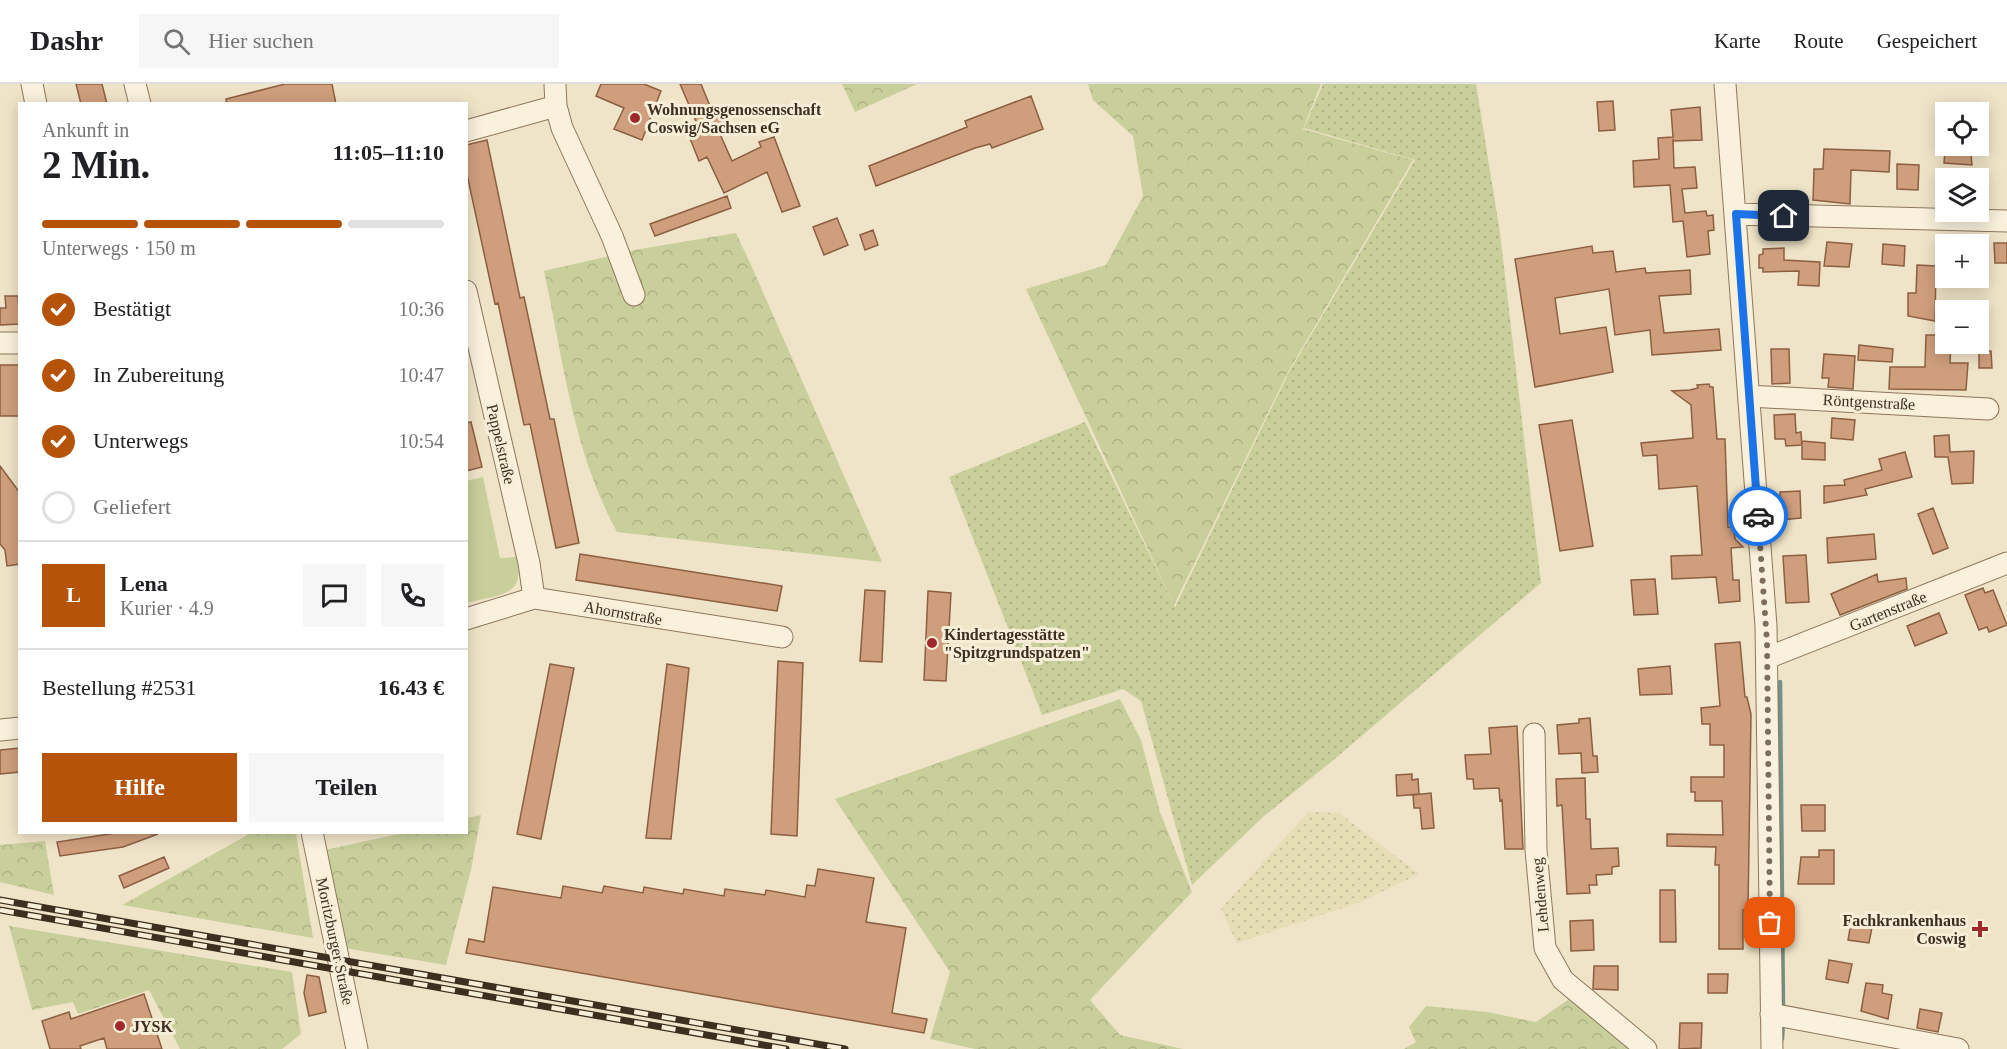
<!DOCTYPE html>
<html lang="de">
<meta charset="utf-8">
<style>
body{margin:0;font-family:"Times New Roman",serif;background:#f6f6f6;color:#202124;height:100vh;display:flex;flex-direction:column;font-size:22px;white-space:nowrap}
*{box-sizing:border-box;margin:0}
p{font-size:20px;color:#757577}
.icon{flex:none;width:33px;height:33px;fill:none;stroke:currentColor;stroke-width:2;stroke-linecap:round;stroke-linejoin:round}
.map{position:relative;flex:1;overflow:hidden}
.details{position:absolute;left:18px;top:18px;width:450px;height:732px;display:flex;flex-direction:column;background:#fff;border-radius:0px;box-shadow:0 3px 15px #0003}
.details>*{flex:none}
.fabs{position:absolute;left:1935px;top:18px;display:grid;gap:12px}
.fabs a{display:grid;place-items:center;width:54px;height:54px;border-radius:0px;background:#fff;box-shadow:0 3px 15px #0003;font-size:30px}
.pin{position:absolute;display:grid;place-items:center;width:51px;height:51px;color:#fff;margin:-26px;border-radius:12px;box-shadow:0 3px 9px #0006}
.courier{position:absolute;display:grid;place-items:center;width:60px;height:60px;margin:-30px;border:4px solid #1a73e8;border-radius:50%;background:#fff;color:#222;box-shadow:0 2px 8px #0007}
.headline em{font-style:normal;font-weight:600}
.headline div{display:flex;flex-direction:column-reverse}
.headline{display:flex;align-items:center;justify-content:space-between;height:102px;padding:0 24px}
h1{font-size:39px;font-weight:600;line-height:45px}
.bar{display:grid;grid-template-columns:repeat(4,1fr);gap:9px 6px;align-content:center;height:72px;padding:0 24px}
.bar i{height:8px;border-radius:4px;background:#e0e0e0}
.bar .selected{background:#b45309}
.bar p{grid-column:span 4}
.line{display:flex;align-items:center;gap:15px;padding:0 24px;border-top:2px solid #e0e0e0}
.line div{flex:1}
.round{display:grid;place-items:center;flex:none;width:63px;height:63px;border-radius:0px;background:#f6f6f6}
ol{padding:0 24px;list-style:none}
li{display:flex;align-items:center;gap:18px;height:66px}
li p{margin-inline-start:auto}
li .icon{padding:6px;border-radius:50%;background:#b45309;color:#fff;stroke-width:4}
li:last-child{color:#757577}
li i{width:33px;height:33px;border:3px solid #e0e0e0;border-radius:50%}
.primary-button{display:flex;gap:12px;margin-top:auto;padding:12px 24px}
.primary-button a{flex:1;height:69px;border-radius:0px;background:#b45309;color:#fff;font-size:24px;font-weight:600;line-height:69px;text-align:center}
.primary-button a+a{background:#f6f6f6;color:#202124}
header{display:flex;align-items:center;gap:36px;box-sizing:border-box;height:84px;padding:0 30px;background:#fff;border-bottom:2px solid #e0e0e0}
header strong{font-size:28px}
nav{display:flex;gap:33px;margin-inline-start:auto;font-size:21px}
.search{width:420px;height:54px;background:#f6f6f6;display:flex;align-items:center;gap:15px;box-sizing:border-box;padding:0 21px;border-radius:0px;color:#757577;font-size:22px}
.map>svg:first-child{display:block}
.farmland{fill:url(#farmland-dots)}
.grass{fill:url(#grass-dots)}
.forest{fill:url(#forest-crowns)}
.park{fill:#c9cf9b}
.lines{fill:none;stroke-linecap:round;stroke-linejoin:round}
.stream{stroke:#6f938a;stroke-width:4.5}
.building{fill:#cf9f7d;stroke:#8d5f41;stroke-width:1.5}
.minor-casing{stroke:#8d765c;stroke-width:23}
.minor{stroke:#faf1dc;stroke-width:21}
.rail-casing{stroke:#3d2e20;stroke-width:7}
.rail{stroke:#f7eed8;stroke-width:4.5;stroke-dasharray:14;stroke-linecap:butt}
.done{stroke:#7c6e5b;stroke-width:6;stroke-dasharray:0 10.8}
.route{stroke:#1a73e8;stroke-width:8}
.poi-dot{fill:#9e2a2b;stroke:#f7eed8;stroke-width:2}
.labels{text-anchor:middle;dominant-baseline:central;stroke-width:6;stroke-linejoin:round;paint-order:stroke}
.poi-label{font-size:16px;font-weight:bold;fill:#3d2e20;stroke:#f7eed8;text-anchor:start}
.street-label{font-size:16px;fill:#3d2e20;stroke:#f7eed8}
</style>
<header>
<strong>Dashr</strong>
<div class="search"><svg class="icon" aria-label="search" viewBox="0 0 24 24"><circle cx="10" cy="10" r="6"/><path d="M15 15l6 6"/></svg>Hier suchen</div>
<nav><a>Karte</a><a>Route</a><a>Gespeichert</a></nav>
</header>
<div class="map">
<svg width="2007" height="965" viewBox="0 0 2007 965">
<defs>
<pattern id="farmland-dots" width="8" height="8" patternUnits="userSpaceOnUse" patternTransform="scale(1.5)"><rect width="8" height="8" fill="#e6deb5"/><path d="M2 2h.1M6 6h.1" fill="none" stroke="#c6bf9b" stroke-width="1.8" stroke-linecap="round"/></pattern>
<pattern id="grass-dots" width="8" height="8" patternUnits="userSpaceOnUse" patternTransform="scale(1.5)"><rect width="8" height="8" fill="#c9cf9b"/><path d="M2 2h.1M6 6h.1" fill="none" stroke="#aeb285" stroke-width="1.8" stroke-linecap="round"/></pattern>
<pattern id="forest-crowns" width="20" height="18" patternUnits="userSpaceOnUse" patternTransform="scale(1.5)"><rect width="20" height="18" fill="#c9cf9b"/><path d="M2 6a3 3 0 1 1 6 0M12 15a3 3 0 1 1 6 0" fill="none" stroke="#aeb285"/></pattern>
</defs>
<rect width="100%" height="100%" fill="#f0e4c8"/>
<!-- farmland -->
<path class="farmland" d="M1308,728L1339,729L1419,790L1358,819L1237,859L1221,825Z"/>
<!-- grass -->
<path class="grass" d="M1323,0H1476L1500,149L1541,499L1331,678L1264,732L1192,801L1141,617L1123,605L1042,631L949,393L1085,338L1175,523L1289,288L1415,76L1304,44Z"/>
<!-- forest -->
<path class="forest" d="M842,0H917L855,28Z
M1088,0H1321L1303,45L1413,76L1288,288L1174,521L1026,205L1106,181L1143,112L1133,52L1093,16Z
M736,149L751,181L882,478L617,448C573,368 563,275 544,187L640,165Z
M1120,615L1141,656L1160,728L1192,808L1090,916L1120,951L1183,965H975L930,955L950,888L835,715Z
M481,731L471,786L446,881L344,864L325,766L403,749L466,748L467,734Z
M251,749H296L313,854L122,821Z
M45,757L54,811L0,798V761Z
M9,842L292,888L301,950L282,965H180L149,906L78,930L73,918L32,926Z
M1572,913L1635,965H1404L1416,958L1409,943L1426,922L1487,928L1536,938Z"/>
<!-- park -->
<path class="park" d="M483,393L500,474L516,473C528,513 496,511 467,519V397Z"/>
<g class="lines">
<!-- stream -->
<path class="stream" d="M1780,598L1783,925
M1782,955L1783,937"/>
</g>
<!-- building -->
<path class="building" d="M76,0H102L107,20H81Z
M285,0H332L336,20H227L226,15Z
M601,0H644L661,7L642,56L614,45L624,24L596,12Z
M680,0H701L715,34L719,32L726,48L720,50L732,77L761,63L759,58L774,53L800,122L782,128L767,88L724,109L707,73L699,77L687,47L698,42Z
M1031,12L1043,45L992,64L990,60L975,64L876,102L869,82L967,43L965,37Z
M1613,17L1615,46L1599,47L1597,18Z
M1700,23L1702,56L1673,57V55L1674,84L1695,83L1697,104L1682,105L1685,129L1706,127L1707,132L1713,131L1714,146L1708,147L1710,170L1687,173L1683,137L1673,138L1670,101L1634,103L1633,77L1659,75L1658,54L1673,53L1671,26Z
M487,56L520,214L524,213L550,335H554L579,459L556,464L530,340L524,341L498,219L495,220L466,86V61Z
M1959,62H1970L1972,81L1944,79L1945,67H1959Z
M1824,65L1890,67L1889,88L1851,86L1850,120L1813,116L1814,85H1823Z
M1897,80L1919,81L1918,106L1897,105Z
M727,112L731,124L655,152L650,140Z
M837,134L848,161L824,171L813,143Z
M873,146L878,161L865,166L860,151Z
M1827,158L1852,160L1849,183L1824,182Z
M1994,159H2007V179H1995Z
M1883,160L1905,162L1904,182L1882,180Z
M1592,162L1593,169L1613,167L1616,188L1645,184L1646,189L1690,186L1691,210L1659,212L1664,249L1719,245L1721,266L1652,271L1650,246L1615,251L1609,205L1555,214L1560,250L1606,243L1613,288L1535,303L1515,175Z
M1784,164V176L1820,178L1819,202L1798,201L1799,187L1763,188V184H1759V171L1763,170V165Z
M1917,181L1936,182L1935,237L1908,232V209H1916Z
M5,212H18L20,240L0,241V224H6Z
M1926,251H1946V260H1951L1950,279H1968L1966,306L1889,305L1890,283H1925Z
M1859,261L1893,265L1892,278L1858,276Z
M1771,265H1789L1790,299L1772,300Z
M1979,267H1991L1992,284H1979Z
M1824,270L1855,272L1853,305L1828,303L1829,294H1822Z
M0,281H20V332H0Z
M1709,300L1710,303H1713L1717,355H1725L1728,443L1734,444L1735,455L1743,463L1731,464L1733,496H1739L1740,517L1719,519L1716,493L1672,495L1671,472L1702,471L1697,402L1659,405L1657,371L1643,372L1641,359L1693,354L1691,321L1672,307L1690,306L1698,304L1697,301Z
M1795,330L1796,349L1801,348L1802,361L1786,362L1785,355H1775L1774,331Z
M1832,334L1855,336L1853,356L1831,354Z
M1572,336L1593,462L1560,467L1539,341Z
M471,338L482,383L466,387V339Z
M1949,351L1950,368L1974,367L1973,399L1952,400L1948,373H1935L1934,352Z
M1802,357L1825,359V376L1802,375Z
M1905,368L1912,393L1865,405L1867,411L1824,419V402L1845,401L1844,396L1882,386L1879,375Z
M0,382L20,409V480L7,482L5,466L0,460Z
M1800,407L1801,434L1781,436L1780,408Z
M1933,424L1948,464L1933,470L1918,430Z
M1874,450L1876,475L1828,479L1827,454Z
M580,470L782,502L777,527L576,496Z
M1806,471L1809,518L1786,519L1783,472Z
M1877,490L1878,498L1906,494L1907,505L1840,531L1831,510Z
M1655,495L1658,530L1634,531L1631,496Z
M1983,504L1985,509L1993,506L2007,541L1989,548L1987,543L1979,546L1965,511Z
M865,506L885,507L882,578L860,577Z
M928,507L951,509L946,597L924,596Z
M1939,529L1947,549L1915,562L1907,542Z
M1740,558L1745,613H1747L1751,630L1748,826H1743V865H1719V781H1715L1716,763L1667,762V750L1723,751L1722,717H1695V708H1691V693H1724V661H1710V640H1702L1701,624L1720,622L1715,560Z
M778,577L803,579L797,752L771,750Z
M550,580L574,584L541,755L517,750Z
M667,580L689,584L671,755L646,754Z
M1670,582L1672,610L1640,611L1638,585Z
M1590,634L1593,672H1597L1598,688L1582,689L1581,669L1559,670L1557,641L1579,639V635Z
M1517,642L1523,765H1505L1502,716L1500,717L1499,704L1474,705L1473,695H1467L1465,671L1491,670L1489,644Z
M20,664V688L0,690V666Z
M1412,690V696L1418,695L1419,710L1397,712L1396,691Z
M1585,694L1586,735H1590L1591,765L1618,764L1619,782L1612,783V790L1596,791L1597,801H1589L1590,809L1567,810L1562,721L1557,722L1556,695Z
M1431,709L1434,744L1422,745L1420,724H1414L1413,711Z
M1801,721H1825V747H1802Z
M122,748L158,750L123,763L60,772L57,758Z
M1819,766H1834V800H1798L1801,773H1819Z
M164,773L169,784L124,804L119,792Z
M818,785L874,794L866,838L906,844L892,929L927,935L924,949L466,869L469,855L484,858L493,803L561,814L563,802L602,809L604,802L643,809L644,803L683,810L684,805L724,812L725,805L765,811L766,806L805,813L807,801L815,802Z
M1660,806H1675L1676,858H1660Z
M1593,836L1594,866L1571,867L1570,837Z
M1851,839L1872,843L1869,859L1848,856Z
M1829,876L1852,880L1848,899L1826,895Z
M1594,882H1618V906L1593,905Z
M1708,890H1728L1727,909H1708Z
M307,891L319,893L326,928L309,932L304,909Z
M1866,899L1883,901L1882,909L1892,911L1888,935L1861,927Z
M144,910L162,965H107L104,954L80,962L81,965H50L42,937L69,928L71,935Z
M1920,925L1942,929L1938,948L1917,944Z
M1680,939H1702L1701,964L1679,965Z"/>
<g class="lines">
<defs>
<path id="minor" d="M32,0L36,20
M135,0L140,20
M555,0L556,22
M1725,0L1766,542L1772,965
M466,47L556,22L562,44L612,152L634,211
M1736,130L2007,137
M466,207L529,479L534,514
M0,259H20
M1749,312L1988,325
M466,535L534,514L782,553
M1767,574L2007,479
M0,646L20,644
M1534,650L1536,766L1545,864L1563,896L1646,965
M312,748L357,965
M1771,930L1958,965"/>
</defs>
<!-- minor casing -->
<use href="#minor" class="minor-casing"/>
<!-- minor -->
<use href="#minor" class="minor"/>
<defs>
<path id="rail" d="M0,816L845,965
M0,826L786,965"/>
</defs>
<!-- rail casing -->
<use href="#rail" class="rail-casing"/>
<!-- rail -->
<use href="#rail" class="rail"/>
</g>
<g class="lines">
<!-- done -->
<path class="done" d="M1758,432L1767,558L1770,839"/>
<!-- route -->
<path class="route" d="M1758,432L1736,130L1784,132"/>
</g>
<!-- markers -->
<g class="poi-dot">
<circle cx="635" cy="34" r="6"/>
<circle cx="932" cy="559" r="6"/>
<path d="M1977 836h6v6h6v6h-6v6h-6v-6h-6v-6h6z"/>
<circle cx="120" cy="942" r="6"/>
</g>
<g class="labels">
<!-- poi labels -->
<g class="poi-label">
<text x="647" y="25">Wohnungsgenossenschaft<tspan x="647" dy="18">Coswig/Sachsen eG</tspan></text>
<text x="944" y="550">Kindertagesstätte<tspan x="944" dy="18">"Spitzgrundspatzen"</tspan></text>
<text x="1966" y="836" text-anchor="end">Fachkrankenhaus<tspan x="1966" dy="18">Coswig</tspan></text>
<text x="132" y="942">JYSK</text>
</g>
<!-- street labels -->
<g class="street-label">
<text transform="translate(1869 318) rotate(3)">Röntgenstraße</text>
<text transform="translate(501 360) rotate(77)">Pappelstraße</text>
<text transform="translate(1888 527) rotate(-22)">Gartenstraße</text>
<text transform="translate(623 529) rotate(10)">Ahornstraße</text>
<text transform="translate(1540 811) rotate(-95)">Lehdenweg</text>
<text transform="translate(335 857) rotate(78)">Moritzburger Straße</text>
</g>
</g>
</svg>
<div class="fabs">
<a><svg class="icon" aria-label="locate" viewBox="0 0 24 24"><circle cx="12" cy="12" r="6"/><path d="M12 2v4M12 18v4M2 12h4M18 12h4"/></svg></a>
<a><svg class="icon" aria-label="layers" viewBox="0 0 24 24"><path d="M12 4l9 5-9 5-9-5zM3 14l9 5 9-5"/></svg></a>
<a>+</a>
<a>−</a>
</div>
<div class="pin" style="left:1770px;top:839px;background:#ea580c"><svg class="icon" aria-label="bag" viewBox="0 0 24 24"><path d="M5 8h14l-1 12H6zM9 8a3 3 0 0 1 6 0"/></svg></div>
<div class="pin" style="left:1784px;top:132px;background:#1f2937"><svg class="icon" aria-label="home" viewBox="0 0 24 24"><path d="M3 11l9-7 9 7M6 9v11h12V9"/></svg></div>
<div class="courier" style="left:1758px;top:432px"><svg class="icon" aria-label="car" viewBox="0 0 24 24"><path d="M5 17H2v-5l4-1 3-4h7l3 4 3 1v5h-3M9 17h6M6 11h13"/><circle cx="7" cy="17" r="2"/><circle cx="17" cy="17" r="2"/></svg></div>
<section class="details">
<div class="headline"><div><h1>2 Min.</h1><p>Ankunft in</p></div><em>11:05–11:10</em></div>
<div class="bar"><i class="selected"></i><i class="selected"></i><i class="selected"></i><i></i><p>Unterwegs · 150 m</p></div>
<ol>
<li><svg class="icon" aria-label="check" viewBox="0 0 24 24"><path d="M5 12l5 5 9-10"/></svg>Bestätigt<p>10:36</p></li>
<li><svg class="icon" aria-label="check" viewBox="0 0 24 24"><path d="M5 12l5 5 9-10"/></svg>In Zubereitung<p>10:47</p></li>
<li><svg class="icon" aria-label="check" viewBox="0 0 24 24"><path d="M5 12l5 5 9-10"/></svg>Unterwegs<p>10:54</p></li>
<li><i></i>Geliefert</li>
</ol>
<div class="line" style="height:108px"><b class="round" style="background:#b45309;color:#fff">L</b><div><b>Lena</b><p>Kurier · 4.9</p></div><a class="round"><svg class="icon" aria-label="chat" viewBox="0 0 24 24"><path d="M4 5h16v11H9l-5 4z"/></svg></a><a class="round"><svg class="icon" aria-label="phone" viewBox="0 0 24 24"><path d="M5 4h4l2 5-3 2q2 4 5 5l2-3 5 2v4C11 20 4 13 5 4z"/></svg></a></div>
<div class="line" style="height:78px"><div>Bestellung #2531</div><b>16.43 €</b></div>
<div class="primary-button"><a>Hilfe</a><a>Teilen</a></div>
</section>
</div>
